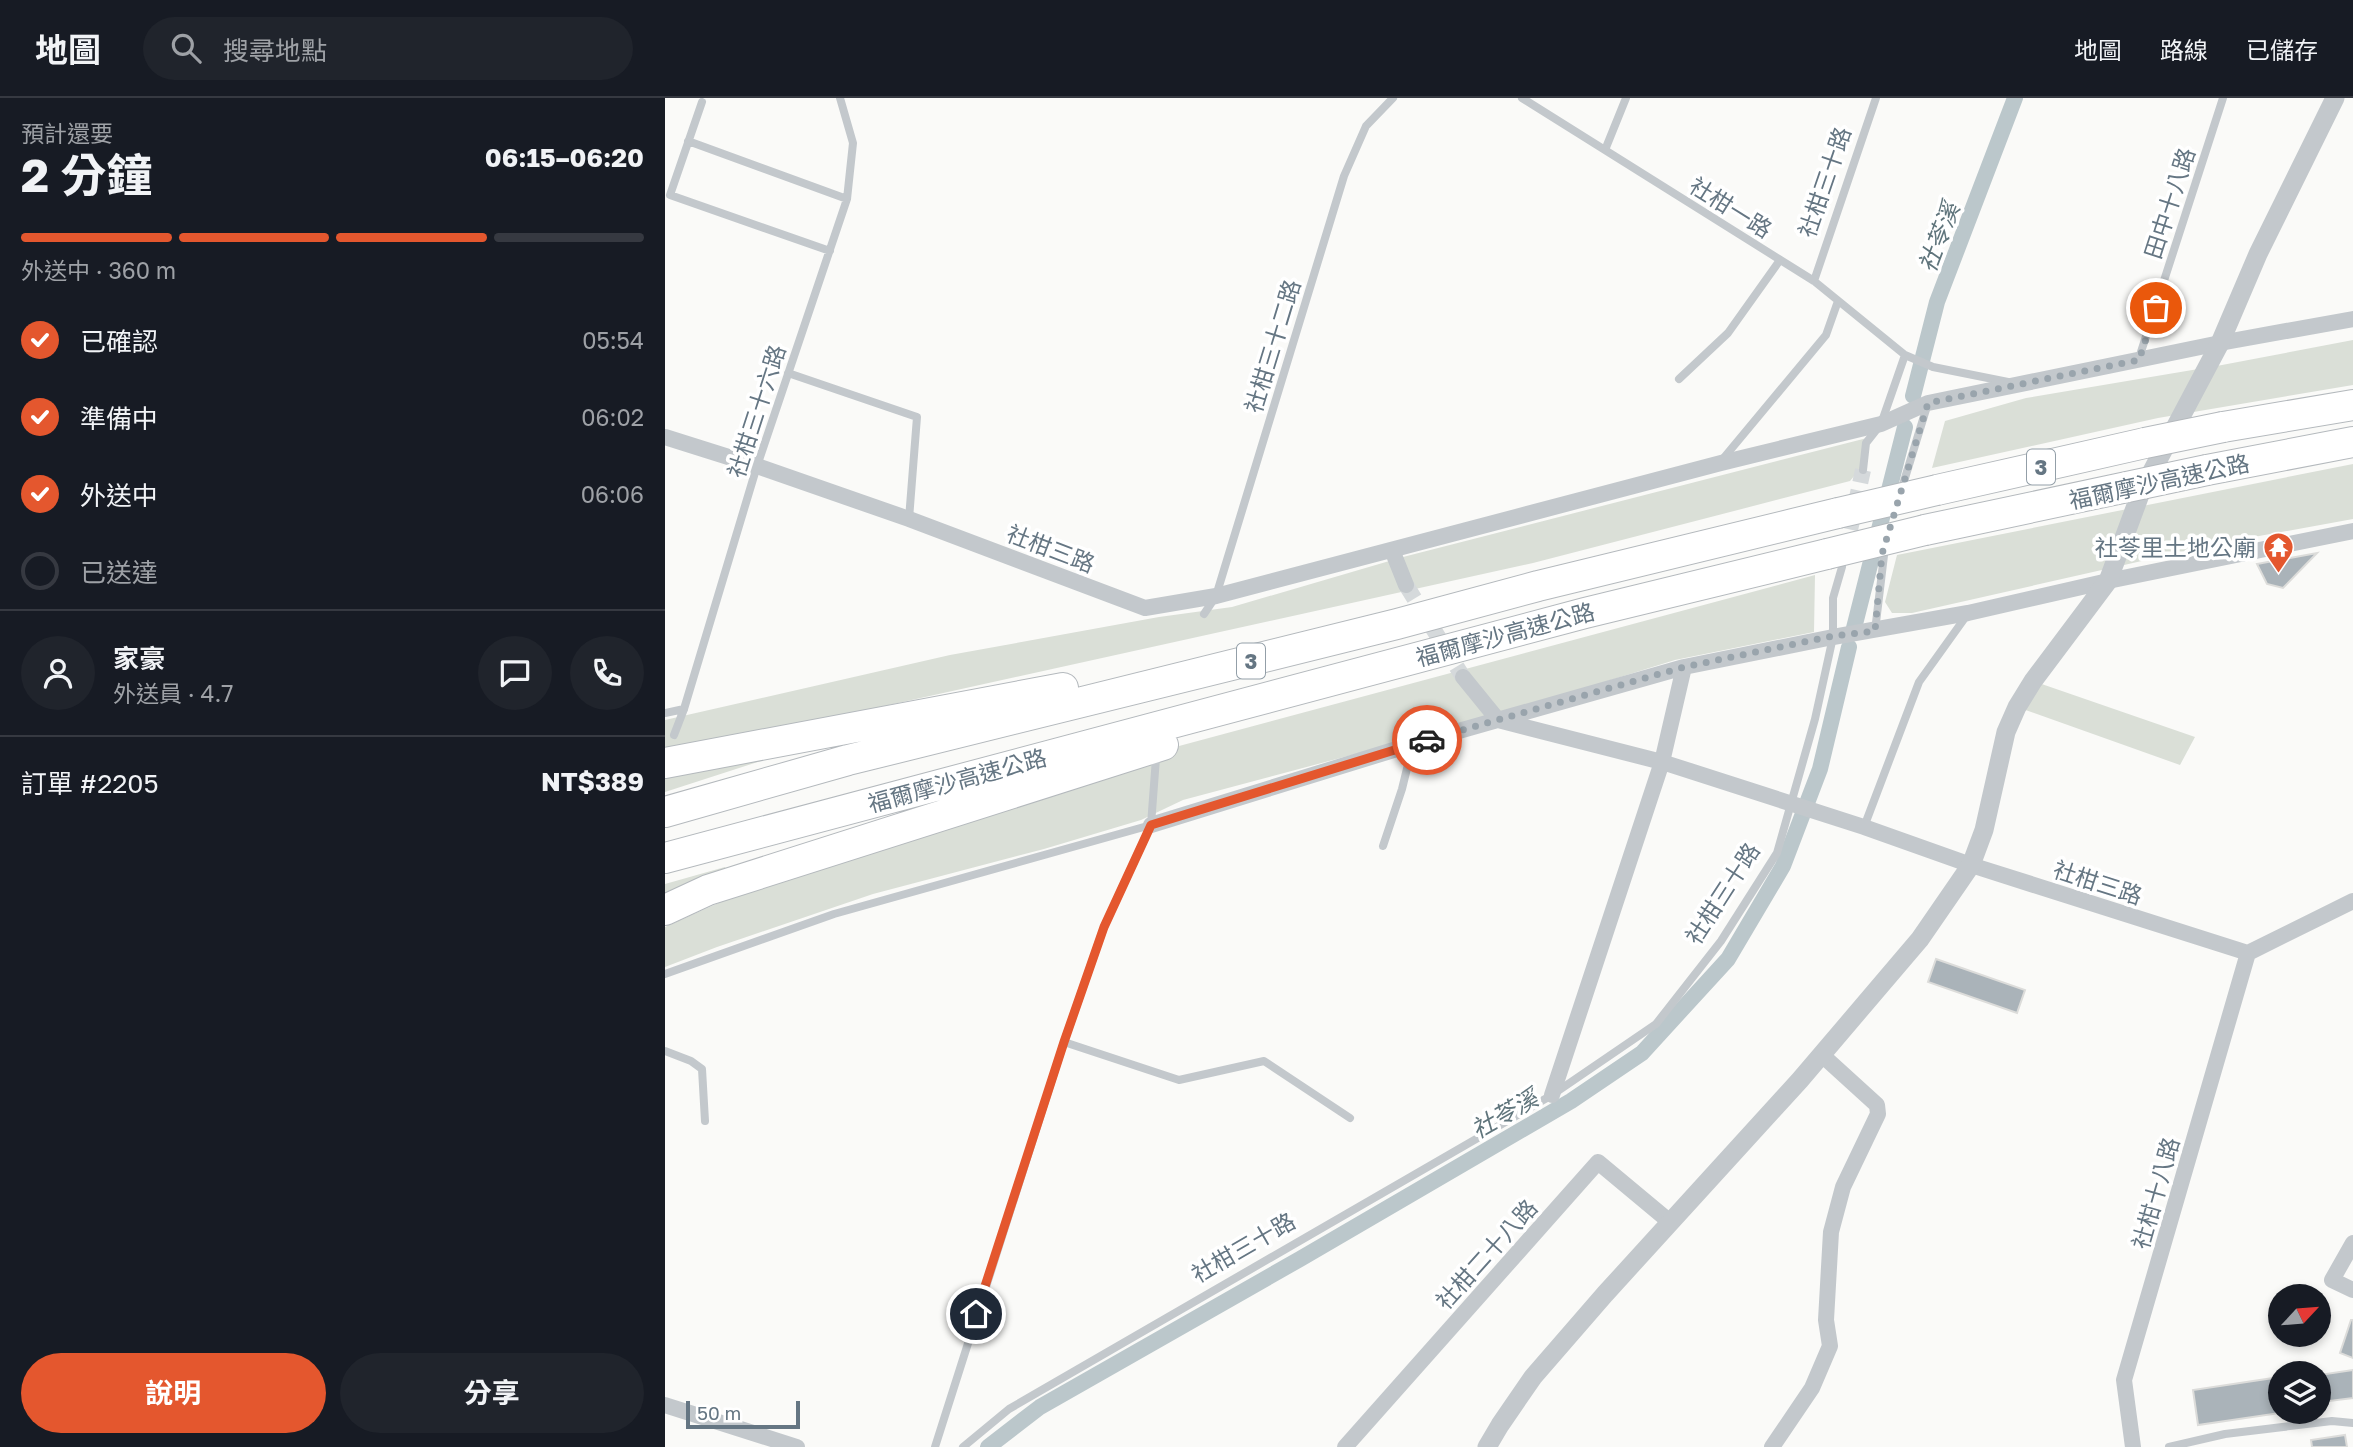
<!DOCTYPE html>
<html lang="zh-TW">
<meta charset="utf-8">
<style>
body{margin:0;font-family:"Golos Text","Noto Sans TC",sans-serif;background:#20242c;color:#f1f3f6;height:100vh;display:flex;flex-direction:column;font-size:26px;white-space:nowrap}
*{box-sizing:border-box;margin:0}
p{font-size:23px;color:#9ea1a6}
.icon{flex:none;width:38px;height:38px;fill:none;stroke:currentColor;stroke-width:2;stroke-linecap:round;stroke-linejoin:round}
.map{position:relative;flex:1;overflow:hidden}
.side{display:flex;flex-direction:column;background:#171b24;width:665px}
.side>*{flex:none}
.needle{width:46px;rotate:64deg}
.buttons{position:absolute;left:1603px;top:1186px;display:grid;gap:14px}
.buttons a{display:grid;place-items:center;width:63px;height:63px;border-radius:50%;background:#171b24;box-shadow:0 4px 10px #0003;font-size:35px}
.scale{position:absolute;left:21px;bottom:18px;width:114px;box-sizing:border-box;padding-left:7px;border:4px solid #657683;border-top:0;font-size:19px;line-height:24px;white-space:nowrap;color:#657683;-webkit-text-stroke:5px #fff;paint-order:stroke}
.pin{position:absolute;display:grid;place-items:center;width:60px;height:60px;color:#fff;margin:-30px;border:4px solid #fff;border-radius:50%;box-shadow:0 2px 7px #0007}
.courier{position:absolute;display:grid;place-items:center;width:70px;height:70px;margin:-35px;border:5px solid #e4572e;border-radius:50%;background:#fff;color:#222;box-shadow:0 2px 9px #0007}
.overview em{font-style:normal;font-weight:700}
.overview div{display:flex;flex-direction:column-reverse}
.overview{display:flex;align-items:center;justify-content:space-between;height:119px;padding:0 21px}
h1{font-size:46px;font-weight:700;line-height:52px}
.bar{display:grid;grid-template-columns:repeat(4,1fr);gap:10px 7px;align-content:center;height:84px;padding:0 21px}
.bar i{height:9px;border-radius:5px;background:#363941}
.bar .on{background:#e4572e}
.bar p{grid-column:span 4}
.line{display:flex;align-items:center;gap:18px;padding:0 21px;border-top:2px solid #363941}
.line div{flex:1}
.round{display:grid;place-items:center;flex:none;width:74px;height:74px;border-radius:37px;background:#20242c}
ol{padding:0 21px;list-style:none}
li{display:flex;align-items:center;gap:21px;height:77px}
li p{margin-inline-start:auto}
li .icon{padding:7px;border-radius:50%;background:#e4572e;color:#fff;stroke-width:4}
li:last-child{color:#9ea1a6}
li i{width:38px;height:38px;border:4px solid #363941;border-radius:50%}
.cta{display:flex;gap:14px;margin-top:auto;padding:14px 21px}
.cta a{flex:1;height:80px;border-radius:42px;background:#e4572e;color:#fff;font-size:28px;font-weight:700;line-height:80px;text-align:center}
.cta a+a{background:#20242c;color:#f1f3f6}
header{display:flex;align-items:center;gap:42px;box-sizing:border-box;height:98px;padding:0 35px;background:#171b24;border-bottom:2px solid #363941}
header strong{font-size:33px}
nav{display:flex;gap:38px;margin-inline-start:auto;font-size:24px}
.search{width:490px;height:63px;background:#20242c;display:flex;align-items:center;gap:18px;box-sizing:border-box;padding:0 24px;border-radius:38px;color:#9ea1a6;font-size:26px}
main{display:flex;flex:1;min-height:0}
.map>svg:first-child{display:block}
.green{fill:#dadfd7}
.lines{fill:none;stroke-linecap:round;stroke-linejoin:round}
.canal{stroke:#bbc7cb;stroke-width:16}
.building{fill:#aab3b9;stroke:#dcdcda;stroke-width:2}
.minor-tunnel{stroke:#d5d9db;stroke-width:16;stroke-dasharray:16 8;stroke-linecap:butt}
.motorway-casing{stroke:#b4b9bd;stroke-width:32}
.service{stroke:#c3c8cc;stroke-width:8}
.minor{stroke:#c3c8cc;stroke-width:16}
.tertiary{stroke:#c3c8cc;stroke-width:19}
.motorway{stroke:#fff;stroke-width:30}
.motorway-bridge-casing{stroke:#b4b9bd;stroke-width:32;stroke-linecap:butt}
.motorway-bridge{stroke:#fff;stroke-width:30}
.done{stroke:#99a4ac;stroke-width:7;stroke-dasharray:0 12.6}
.route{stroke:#e4572e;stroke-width:9}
.labels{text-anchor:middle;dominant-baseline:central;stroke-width:7;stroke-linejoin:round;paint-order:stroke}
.shield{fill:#fff;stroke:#939fa8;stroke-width:2}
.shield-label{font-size:21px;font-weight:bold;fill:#657683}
.street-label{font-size:23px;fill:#657683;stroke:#fff}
.poi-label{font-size:23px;fill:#657683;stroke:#fff;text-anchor:end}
.water-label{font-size:24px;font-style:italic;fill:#60757c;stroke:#fff}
</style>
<header>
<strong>地圖</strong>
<div class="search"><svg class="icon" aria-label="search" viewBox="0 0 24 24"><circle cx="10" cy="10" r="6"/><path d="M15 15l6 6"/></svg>搜尋地點</div>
<nav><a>地圖</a><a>路線</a><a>已儲存</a></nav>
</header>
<main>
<section class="side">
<div class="overview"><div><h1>2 分鐘</h1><p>預計還要</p></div><em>06:15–06:20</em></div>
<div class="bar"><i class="on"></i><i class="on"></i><i class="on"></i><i></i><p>外送中 · 360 m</p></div>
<ol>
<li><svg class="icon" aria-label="check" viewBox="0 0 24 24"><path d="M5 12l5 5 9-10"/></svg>已確認<p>05:54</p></li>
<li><svg class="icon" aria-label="check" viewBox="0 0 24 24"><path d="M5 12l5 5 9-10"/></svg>準備中<p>06:02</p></li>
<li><svg class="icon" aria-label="check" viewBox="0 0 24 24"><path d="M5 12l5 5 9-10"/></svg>外送中<p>06:06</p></li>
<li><i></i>已送達</li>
</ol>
<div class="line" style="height:126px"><a class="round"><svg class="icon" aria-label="person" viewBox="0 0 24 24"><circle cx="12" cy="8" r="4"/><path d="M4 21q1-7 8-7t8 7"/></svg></a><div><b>家豪</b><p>外送員 · 4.7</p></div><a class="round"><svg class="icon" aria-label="chat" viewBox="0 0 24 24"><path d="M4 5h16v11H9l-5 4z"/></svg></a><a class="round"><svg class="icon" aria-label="phone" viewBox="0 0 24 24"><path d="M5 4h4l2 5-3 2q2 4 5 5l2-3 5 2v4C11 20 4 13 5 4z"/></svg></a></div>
<div class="line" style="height:91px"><div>訂單 #2205</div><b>NT$389</b></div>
<div class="cta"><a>說明</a><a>分享</a></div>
</section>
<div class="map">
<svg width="1688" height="1349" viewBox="0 0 1688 1349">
<rect width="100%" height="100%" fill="#fafaf8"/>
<!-- green -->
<path class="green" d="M1688,242V287L1493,320L1267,370L1280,323L1361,300L1557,267Z
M1202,340L1201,364L1185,383L868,465L147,624L0,652V622L285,557L494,519L567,509L738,459Z
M1688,366V421L1561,444L1247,515H1227L1220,504L1232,457Z
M1150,477L1149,534L1010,562L814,623L518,702L476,722L379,751L208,796L52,849L0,869V829L131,770L410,676Z
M1368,583L1530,639L1515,667L1352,609Z
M105,660L0,694V674L61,662Z
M60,769L62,775L0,801V786Z"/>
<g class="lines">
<!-- canal -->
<path class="canal" d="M1248,298L1272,204L1350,0
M1189,530L1240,329
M323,1349L375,1309L635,1161L906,1003L977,955L1063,861L1118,768L1155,671L1184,549"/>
</g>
<!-- building -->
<path class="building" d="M1652,455L1618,490L1602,486L1592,466Z
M1271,861L1360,892L1352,915L1263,884Z
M1686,1222H1688V1260L1675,1255Z
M1688,1272V1300L1657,1304L1654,1277Z
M1615,1279V1315L1533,1327L1528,1292Z
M1680,1337L1682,1349H1647L1646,1342Z"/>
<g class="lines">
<!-- minor-tunnel -->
<path class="minor-tunnel" d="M1180,455L1198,372
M741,487L798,579"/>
<defs>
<path id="motorway" d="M1558,329L1688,307
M1542,372L1688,344
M1272,392L1480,345
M1260,432L1462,389
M0,665L398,590
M0,714L183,662L732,526L873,488L1173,415
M0,760L920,515L1162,456
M0,812L43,792L498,647"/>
</defs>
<!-- motorway casing -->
<use href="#motorway" class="motorway-casing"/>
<!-- service -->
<path class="service" d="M857,0L1149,183L1240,257L1268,269L1343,284
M37,4L5,97L165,153
M23,43L182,101
M940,52L961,0
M1149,183L1211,0
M1474,260L1558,0
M123,275L252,319L244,421
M1014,281L1063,235L1115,162
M1057,362L1161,237L1173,203
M1198,372L1201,345L1216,326L1240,257
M1236,393L1263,305
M539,516L551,498L679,78L701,28L728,0
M1210,533L1220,449
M0,615L19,611
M9,637L19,611L92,368L182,101L188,45L175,0
M1199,729L1254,584L1302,517
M718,748L737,691L748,646
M0,876L169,816L486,727
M399,944L514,982L599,963L685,1020
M0,953L26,963L37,971L40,1023
M270,1349L399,944L439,829L486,727L491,660
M298,1349L344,1311L887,997L991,926L1056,843L1112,755L1150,621L1168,539V500L1177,469
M1504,1349L1560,1336L1667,1323L1688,1325"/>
<!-- minor -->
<path class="minor" d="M0,339L92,368L244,421L480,510L551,498L1056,365L1216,326L1263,305L1555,245L1688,221
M727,452L741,487
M798,579L833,622L997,664L1199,729L1306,767L1583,855L1688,803
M486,727L748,646L1019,569L1168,539L1303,515L1443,483L1688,433
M887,997L997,664L1019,569
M1688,1145L1667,1182L1688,1192
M0,1307L132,1349
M680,1349L933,1064L1005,1124
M1107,1349L1147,1290L1165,1248L1161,1222L1166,1134L1178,1089L1213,1016L1212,1007L1157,957
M1468,1349L1459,1282L1583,855"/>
<!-- tertiary -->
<path class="tertiary" d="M822,1349L835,1327L868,1279L940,1196L1135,982L1255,841L1306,767L1319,732L1341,634L1352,609L1368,583L1443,483L1476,394L1555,245L1593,156L1670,0"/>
<!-- motorway -->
<use href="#motorway" class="motorway"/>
<defs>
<path id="motorway-bridge" d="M1480,345L1558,329
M1462,389L1542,372
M1173,415L1272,392
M1162,456L1260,432"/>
</defs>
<!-- motorway-bridge casing -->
<use href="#motorway-bridge" class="motorway-bridge-casing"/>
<!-- motorway-bridge -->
<use href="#motorway-bridge" class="motorway-bridge"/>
</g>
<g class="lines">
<!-- done -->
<path class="done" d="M762,642L1019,569L1168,538L1210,533L1217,456L1263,305L1474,262L1491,210"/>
<!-- route -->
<path class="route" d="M311,1216L399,944L439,829L486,727L762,642"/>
</g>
<!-- icons -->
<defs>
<symbol id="temple-pin" viewBox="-11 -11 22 30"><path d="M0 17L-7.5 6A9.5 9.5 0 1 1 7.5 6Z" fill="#e4572e" stroke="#fff"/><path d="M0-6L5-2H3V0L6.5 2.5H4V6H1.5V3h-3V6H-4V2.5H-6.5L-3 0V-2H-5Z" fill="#fff"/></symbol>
</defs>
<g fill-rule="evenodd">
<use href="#temple-pin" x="1596" y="432" width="35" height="47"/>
</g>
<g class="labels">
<!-- shield labels -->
<g class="shield">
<rect x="1362" y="351.5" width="28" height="35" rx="5"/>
<rect x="572" y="545.5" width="28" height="35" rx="5"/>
</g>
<g class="shield-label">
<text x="1376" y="369">3</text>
<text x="586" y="563">3</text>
</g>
<!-- street labels -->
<g class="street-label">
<text transform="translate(1159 84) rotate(-71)">社柑三十路</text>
<text transform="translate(1504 105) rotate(-72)">田中十八路</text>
<text transform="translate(1066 109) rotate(32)">社柑一路</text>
<text transform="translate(607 248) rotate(-73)">社柑三十二路</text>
<text transform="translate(91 313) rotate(-72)">社柑三十六路</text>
<text transform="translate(1494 383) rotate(-12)">福爾摩沙高速公路</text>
<text transform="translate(386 450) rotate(21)">社柑三路</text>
<text transform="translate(840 536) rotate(-15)">福爾摩沙高速公路</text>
<text transform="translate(292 682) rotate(-15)">福爾摩沙高速公路</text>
<text transform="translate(1433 784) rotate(18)">社柑三路</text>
<text transform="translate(1057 795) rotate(-57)">社柑三十路</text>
<text transform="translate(1490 1095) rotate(-74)">社柑十八路</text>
<text transform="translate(578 1149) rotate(-30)">社柑三十路</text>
<text transform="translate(821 1156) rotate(-48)">社柑二十八路</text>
</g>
<!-- poi labels -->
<g class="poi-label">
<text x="1591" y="449">社苓里土地公廟</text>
</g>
<!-- water labels -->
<g class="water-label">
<text transform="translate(1273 139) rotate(-69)">社苓溪</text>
<text transform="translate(839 1015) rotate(-30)">社苓溪</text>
</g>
</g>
</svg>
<div class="buttons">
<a><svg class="needle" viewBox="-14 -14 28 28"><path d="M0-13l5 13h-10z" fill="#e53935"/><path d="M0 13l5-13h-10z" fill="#9ea1a6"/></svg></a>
<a><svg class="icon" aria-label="layers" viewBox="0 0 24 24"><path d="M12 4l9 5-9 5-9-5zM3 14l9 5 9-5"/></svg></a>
</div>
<div class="scale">50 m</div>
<div class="pin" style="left:1491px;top:210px;background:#ea580c"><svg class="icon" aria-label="bag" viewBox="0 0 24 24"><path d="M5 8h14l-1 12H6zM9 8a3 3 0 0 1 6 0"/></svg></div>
<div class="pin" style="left:311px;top:1216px;background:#1f2937"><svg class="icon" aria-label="home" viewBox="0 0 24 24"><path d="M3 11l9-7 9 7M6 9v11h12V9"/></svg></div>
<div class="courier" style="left:762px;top:642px"><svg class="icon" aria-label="car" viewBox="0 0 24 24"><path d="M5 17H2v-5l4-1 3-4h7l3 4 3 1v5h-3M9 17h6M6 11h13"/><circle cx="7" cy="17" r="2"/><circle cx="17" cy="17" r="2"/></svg></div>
</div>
</main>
